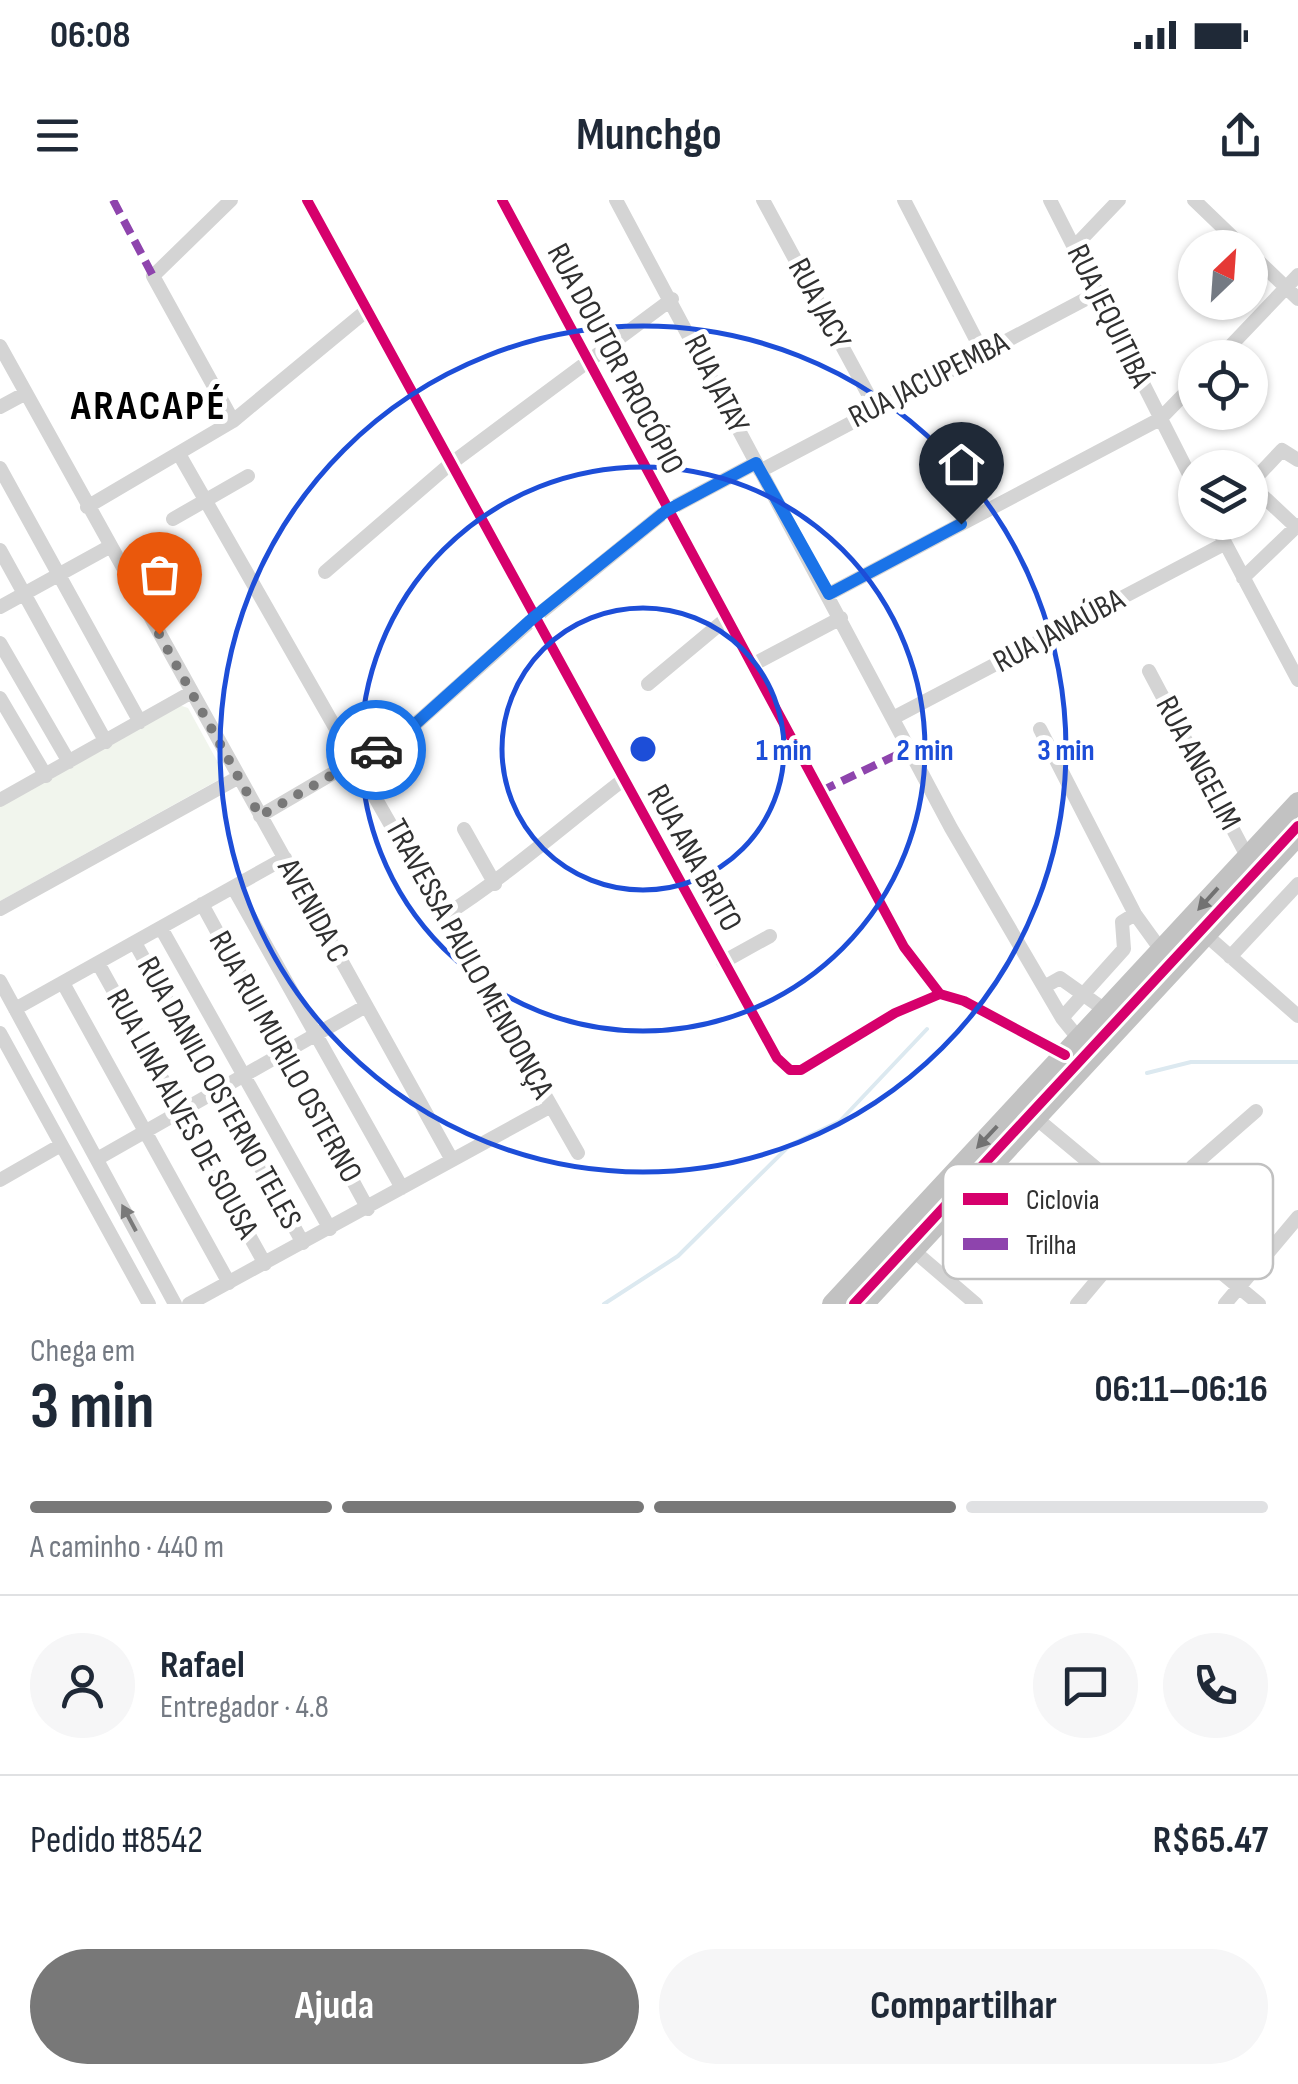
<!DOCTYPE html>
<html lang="pt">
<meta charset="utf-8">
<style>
body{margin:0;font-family:"Sofia Sans Condensed",sans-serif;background:#f6f6f7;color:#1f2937;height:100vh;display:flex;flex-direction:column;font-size:38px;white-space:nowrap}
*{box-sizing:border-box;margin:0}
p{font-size:32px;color:#747a83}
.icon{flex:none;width:55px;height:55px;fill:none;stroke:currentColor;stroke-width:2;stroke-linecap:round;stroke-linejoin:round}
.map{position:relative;height:1104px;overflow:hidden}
.side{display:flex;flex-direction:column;background:#fff;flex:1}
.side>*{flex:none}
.needle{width:65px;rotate:25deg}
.buttons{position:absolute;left:1178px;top:30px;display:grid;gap:20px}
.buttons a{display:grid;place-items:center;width:90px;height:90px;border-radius:50%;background:#fff;box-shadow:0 2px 8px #0004;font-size:50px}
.pin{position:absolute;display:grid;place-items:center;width:85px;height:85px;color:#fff;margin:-102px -42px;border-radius:50% 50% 50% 0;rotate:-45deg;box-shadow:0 0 10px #0007}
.pin .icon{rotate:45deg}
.courier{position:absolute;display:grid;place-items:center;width:100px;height:100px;margin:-50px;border:8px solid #1a73e8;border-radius:50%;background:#fff;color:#222;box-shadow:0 2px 12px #0007}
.summary em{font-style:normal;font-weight:700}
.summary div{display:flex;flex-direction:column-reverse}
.summary{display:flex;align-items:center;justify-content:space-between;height:170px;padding:0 30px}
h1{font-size:65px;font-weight:700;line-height:75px}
.bar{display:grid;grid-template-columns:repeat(4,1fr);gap:15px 10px;align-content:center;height:120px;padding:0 30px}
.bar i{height:12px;border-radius:8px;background:#e0e1e3}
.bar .active{background:#787878}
.bar p{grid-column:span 4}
.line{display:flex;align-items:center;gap:25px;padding:0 30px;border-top:2px solid #e0e1e3}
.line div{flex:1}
.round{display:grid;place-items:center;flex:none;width:105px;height:105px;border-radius:52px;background:#f6f6f7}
.primary-button{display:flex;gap:20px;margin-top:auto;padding:20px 30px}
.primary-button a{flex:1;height:115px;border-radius:60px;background:#787878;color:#fff;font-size:40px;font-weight:700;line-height:115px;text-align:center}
.primary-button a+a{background:#f6f6f7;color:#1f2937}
.status{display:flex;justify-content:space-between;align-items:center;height:70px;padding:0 50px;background:#fff;direction:ltr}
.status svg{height:28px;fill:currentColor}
header{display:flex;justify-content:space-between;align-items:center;height:130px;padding:0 30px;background:#fff;font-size:45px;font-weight:700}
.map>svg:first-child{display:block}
.green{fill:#f1f5ed}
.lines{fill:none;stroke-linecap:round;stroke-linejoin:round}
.stream{stroke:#dce9f0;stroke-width:4}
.minor{stroke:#d4d4d4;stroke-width:14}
.highway{stroke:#c2c2c2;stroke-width:20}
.quiet{stroke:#8e44ad;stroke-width:8;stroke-dasharray:15 8;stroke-linecap:butt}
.cycleway-casing{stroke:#fff;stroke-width:16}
.cycleway{stroke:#d6006c;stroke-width:10}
.oneway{fill:#727272}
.oneway2{fill:#7a7a7a}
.done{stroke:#787878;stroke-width:10;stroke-dasharray:0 18}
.route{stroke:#1a73e8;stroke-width:12}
.ring{fill:none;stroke:#1d4ed8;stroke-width:5}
.labels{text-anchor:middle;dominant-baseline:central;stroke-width:10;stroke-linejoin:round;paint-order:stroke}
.street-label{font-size:32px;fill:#303030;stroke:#fff}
.district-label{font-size:42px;font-weight:bold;letter-spacing:2.5px;fill:#000;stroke:#fff}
.key{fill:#fff;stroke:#c1c1c1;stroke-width:2.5}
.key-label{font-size:28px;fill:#303030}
.centre{fill:#1d4ed8;stroke:#fff;stroke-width:5}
.ring-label{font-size:30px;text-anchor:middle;font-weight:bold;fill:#1d4ed8;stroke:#fff;stroke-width:10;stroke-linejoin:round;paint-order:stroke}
</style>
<div class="status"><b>06:08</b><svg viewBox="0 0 49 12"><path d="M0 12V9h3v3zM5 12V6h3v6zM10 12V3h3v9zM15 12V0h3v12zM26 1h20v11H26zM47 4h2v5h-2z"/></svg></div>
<header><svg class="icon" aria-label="menu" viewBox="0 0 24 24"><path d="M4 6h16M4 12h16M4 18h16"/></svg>Munchgo<svg class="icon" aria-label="share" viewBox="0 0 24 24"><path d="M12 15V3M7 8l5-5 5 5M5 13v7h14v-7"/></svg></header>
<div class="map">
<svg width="1298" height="1104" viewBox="0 0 1298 1104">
<rect width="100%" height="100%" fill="#fff"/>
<!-- green -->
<path class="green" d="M179,505L188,508L221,568L220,579L0,701V603Z"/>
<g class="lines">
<!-- stream -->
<path class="stream" d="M1147,873L1191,862H1298
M604,1104L678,1056L790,945L840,921L927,829"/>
<!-- minor -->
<path class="minor" d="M231,0L153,76L233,221
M307,0L777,858L790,870H801L895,813L940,794
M502,0L904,747L940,794L964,801L1065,855
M616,0L951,628L1062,818L1079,839
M763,0L875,207
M904,0L983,153
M1050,0L1195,286
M1194,0L1244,48
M1075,46L1119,0
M1250,53L1298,99
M0,146L452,960
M1219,158L1298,75
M0,207L26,193
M179,254L578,953
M0,268L140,522
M760,271L1099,92
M1250,284L1282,250L1298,260
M1250,284L1296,327
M87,307L233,221L366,111
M173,319L248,276
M1214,322L1298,480
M0,350L106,542
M325,372L449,265L672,99
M1243,378L1298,325
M829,394L1160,219L1195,183
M0,407L109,347
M0,443L69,562
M752,465L841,418
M1149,471L1247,656
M648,484L726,419
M0,498L46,576
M893,518L1224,344
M1040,529L1135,714L1161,750
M0,600L192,492
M260,616L412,527L533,419L666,311L756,263
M464,629L495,684
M233,687L402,988
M202,704L368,1009
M0,709L239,577
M444,716C507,676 563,626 623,580
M161,728L330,1029
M1206,735L1298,816
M135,743L303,1043
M1230,757L1298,684
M723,762L770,736
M98,763L265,1064
M0,781L175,1104
M63,783L229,1083
M1044,787L1060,778L1105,810
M15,809L285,658
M1062,818L1124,749L1122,722L1135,714
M0,833L149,1104
M1037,919L1259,1104
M97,959L366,806
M0,980L61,945
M914,1051L976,1104
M189,1104L551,906
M1077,1104L1193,966L1256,911
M1225,1104L1298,1017"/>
<!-- highway -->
<path class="highway" d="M832,1104L1298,602
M864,1104L1298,636"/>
<!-- quiet -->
<path class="quiet" d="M113,0L153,76
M821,591L909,549"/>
<defs>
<path id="cycleway" d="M307,0L777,858L790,870H801L895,813L940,794
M502,0L904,747L940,794L964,801L1065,855
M854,1104L1298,626"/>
</defs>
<!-- cycleway casing -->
<use href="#cycleway" class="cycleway-casing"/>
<!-- cycleway -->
<use href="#cycleway" class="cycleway"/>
</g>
<!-- one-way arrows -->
<defs><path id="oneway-solid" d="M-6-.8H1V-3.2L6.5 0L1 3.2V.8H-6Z" transform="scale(2.5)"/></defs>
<g class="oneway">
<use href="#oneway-solid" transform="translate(1208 699) rotate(132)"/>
<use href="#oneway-solid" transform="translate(987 937) rotate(133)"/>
</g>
<use class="oneway2" href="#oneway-solid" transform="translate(129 1018) rotate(-118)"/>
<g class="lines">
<!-- done -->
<path class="done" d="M159,434L260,616L376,550"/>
<!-- route -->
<path class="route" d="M376,550L412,527L533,418L666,311L756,263L829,394L961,324"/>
</g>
<!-- distance rings -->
<g class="ring">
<circle cx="643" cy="549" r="141"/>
<circle cx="643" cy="549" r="282"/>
<circle cx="643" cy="549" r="423"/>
</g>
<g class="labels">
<!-- street labels -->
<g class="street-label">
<text transform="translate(819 104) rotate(62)">RUA JACY</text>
<text transform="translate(1109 116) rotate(64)">RUA JEQUITIBÁ</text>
<text transform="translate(615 159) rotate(62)">RUA DOUTOR PROCÓPIO</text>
<text transform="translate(929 180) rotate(-27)">RUA JACUPEMBA</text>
<text transform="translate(716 184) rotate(63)">RUA JATAY</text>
<text transform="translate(1059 431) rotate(-28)">RUA JANAÚBA</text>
<text transform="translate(1198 563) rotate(62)">RUA ANGELIM</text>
<text transform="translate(694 658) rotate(61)">RUA ANA BRITO</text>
<text transform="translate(313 711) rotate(61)">AVENIDA C</text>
<text transform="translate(469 759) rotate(61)">TRAVESSA PAULO MENDONÇA</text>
<text transform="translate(285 857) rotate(61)">RUA RUI MURILO OSTERNO</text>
<text transform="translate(219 893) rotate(61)">RUA DANILO OSTERNO TELES</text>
<text transform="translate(182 914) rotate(61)">RUA LINA ALVES DE SOUSA</text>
</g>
<!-- district labels -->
<g class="district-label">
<text x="149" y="206">ARACAPÉ</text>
</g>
</g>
<!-- legend -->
<rect x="943" y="964" width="330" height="115" rx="15" class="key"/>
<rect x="963" y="993" width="45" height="12" fill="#d6006c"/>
<rect x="963" y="1038" width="45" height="12" fill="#8e44ad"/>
<g class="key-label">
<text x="1026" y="1009">Ciclovia</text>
<text x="1026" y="1054">Trilha</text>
</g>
<circle cx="643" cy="549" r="15" class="centre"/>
<g class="ring-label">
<text x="784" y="560">1 min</text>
<text x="925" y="560">2 min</text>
<text x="1066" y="560">3 min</text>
</g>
</svg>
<div class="buttons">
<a><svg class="needle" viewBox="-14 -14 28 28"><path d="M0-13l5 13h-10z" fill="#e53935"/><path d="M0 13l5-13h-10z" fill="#747a83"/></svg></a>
<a><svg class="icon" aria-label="locate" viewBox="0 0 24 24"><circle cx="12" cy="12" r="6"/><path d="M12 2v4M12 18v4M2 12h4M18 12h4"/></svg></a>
<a><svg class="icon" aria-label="layers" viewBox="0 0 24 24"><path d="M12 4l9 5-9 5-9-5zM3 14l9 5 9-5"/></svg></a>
</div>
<div class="pin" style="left:159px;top:434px;background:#ea580c"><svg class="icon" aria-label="bag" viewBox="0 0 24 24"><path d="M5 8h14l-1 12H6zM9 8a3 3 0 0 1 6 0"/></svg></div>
<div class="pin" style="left:961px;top:324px;background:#1f2937"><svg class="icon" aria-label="home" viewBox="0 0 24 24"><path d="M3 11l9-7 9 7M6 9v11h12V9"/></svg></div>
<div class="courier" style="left:376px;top:550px"><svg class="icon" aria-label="car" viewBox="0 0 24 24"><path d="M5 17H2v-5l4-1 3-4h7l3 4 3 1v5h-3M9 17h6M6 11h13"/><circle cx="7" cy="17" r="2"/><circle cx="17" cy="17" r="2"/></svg></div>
</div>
<section class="side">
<div class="summary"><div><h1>3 min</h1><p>Chega em</p></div><em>06:11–06:16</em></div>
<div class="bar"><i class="active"></i><i class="active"></i><i class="active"></i><i></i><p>A caminho · 440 m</p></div>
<div class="line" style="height:180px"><a class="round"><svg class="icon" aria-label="person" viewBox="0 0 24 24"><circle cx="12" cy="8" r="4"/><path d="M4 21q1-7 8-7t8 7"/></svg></a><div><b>Rafael</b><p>Entregador · 4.8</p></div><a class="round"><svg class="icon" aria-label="chat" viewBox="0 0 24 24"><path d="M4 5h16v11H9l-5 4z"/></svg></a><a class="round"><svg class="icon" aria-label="phone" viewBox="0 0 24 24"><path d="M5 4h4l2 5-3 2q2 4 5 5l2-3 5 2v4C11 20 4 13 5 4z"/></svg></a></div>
<div class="line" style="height:130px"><div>Pedido #8542</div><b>R$65.47</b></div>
<div class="primary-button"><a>Ajuda</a><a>Compartilhar</a></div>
</section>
